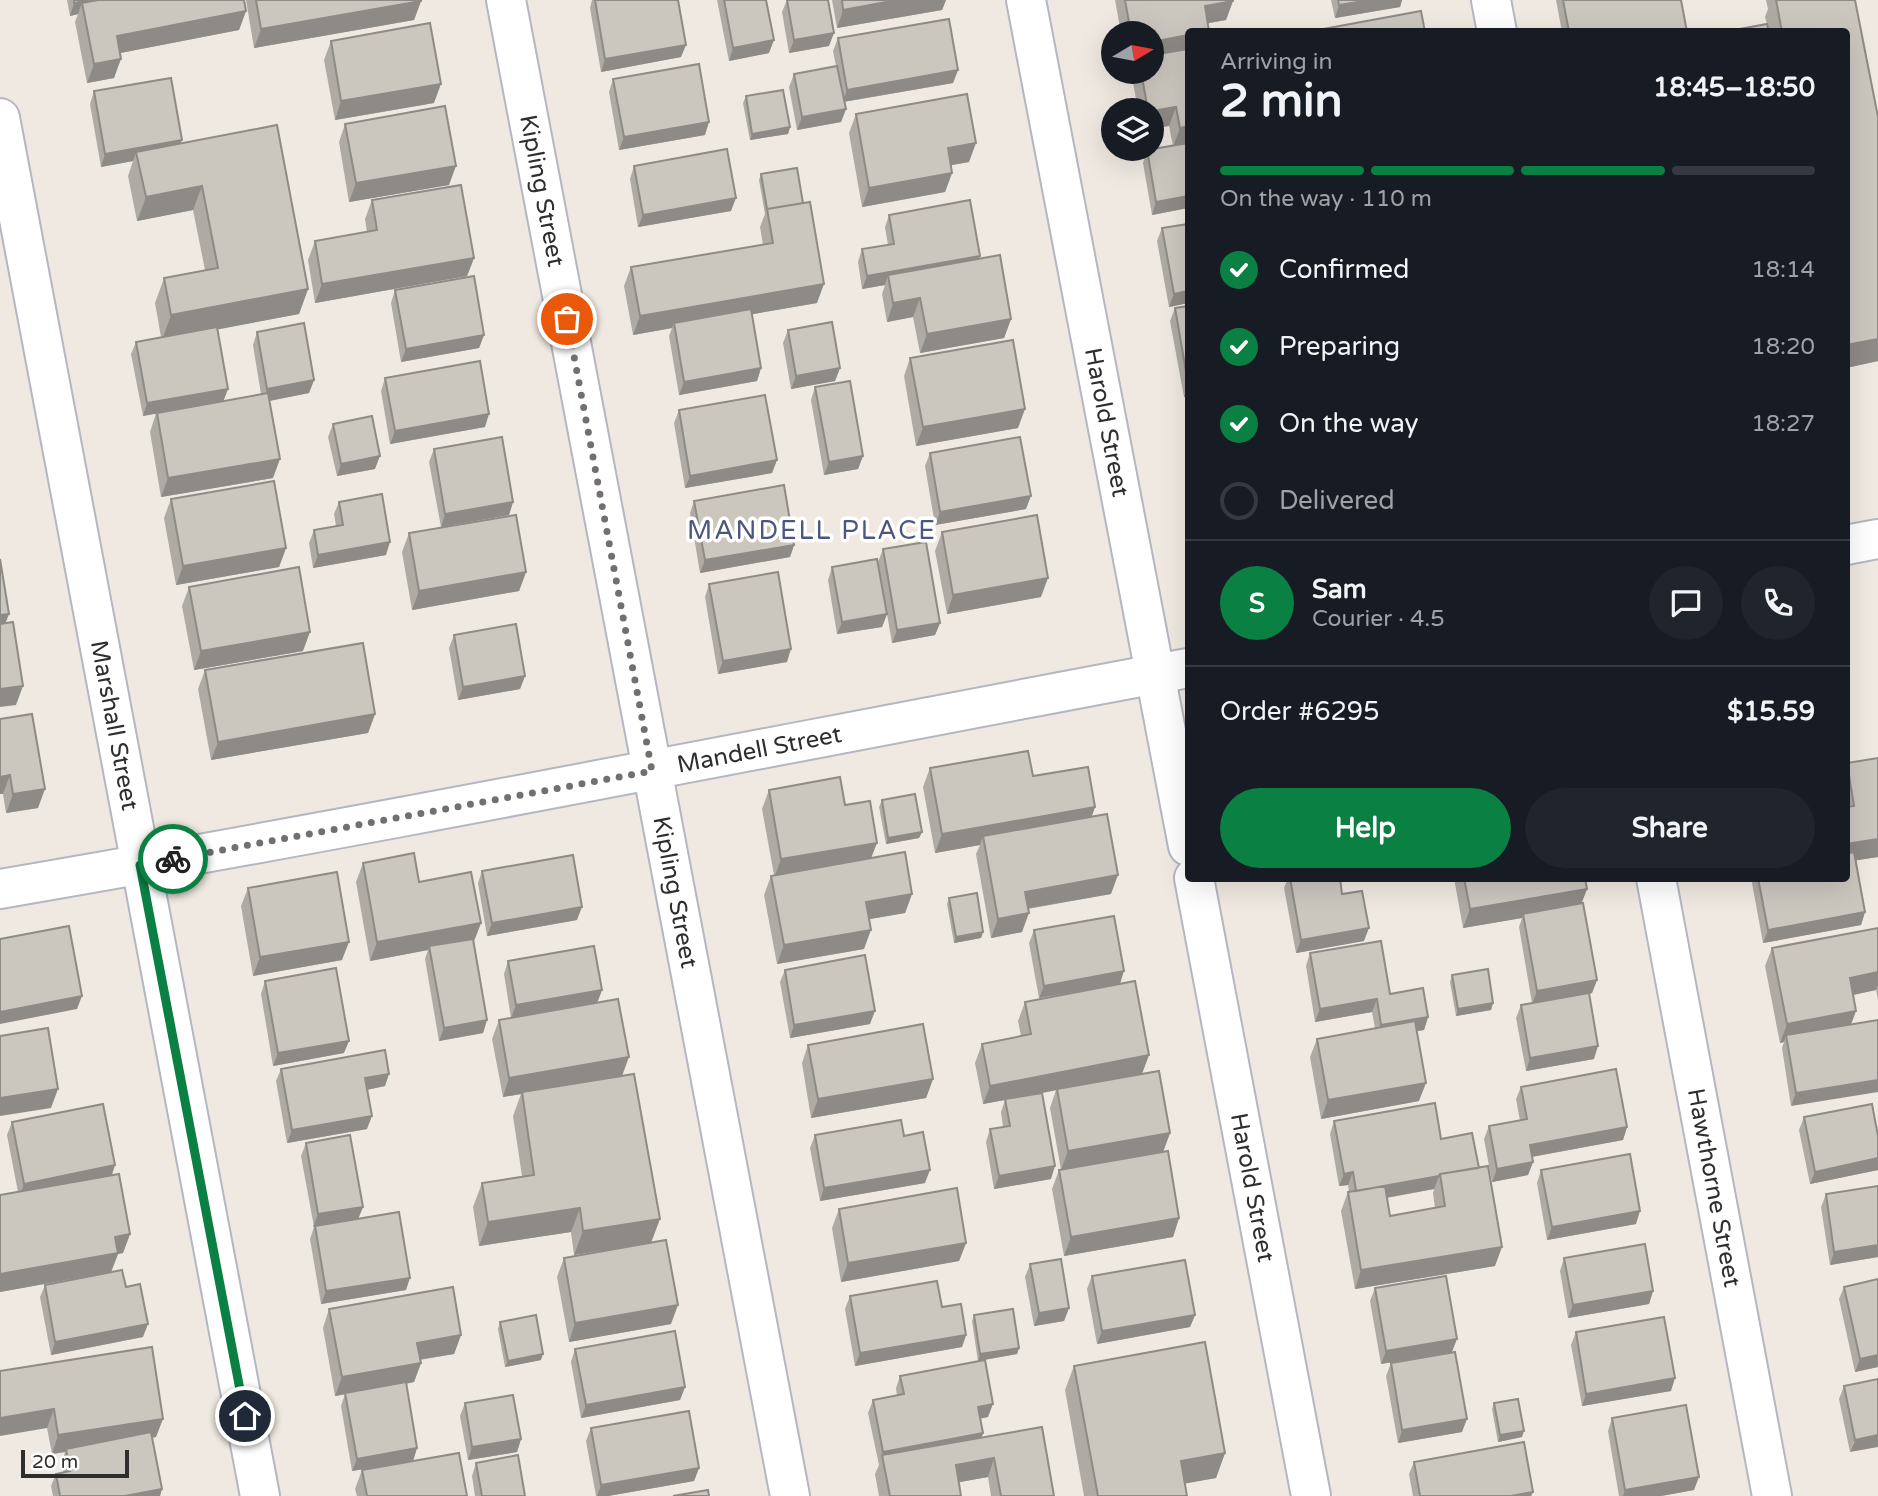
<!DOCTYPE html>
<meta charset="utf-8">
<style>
body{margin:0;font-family:"Varela Round",sans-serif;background:#20242c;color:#f1f3f6;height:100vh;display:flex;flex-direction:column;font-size:26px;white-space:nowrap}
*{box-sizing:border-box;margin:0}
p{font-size:23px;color:#9ea1a6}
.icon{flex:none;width:38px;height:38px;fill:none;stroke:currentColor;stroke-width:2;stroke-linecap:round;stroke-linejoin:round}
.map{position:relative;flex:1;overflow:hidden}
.panel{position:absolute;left:1185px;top:28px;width:665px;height:854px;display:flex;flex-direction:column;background:#171b24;border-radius:7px;box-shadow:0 7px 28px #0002}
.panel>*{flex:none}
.needle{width:46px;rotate:80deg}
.fabs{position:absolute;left:1101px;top:21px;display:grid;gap:14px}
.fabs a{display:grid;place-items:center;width:63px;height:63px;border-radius:50%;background:#171b24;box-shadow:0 7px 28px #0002;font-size:35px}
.scale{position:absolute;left:21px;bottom:18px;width:108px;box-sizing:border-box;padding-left:7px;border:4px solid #2e2e2e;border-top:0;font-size:19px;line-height:24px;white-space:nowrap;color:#2e2e2e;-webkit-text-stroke:5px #fff;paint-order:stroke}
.pin{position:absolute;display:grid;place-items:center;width:60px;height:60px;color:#fff;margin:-30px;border:4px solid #fff;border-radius:50%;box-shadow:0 2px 7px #0007}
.courier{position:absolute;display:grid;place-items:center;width:70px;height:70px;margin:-35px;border:5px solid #0b8043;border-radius:50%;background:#fff;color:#222;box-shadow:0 2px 9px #0007}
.head em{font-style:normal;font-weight:800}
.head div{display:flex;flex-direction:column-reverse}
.head{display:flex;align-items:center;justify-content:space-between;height:119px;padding:0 35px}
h1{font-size:46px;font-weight:800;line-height:52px}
.bar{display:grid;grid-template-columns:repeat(4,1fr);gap:10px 7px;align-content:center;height:84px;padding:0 35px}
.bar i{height:9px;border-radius:5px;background:#363941}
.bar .active{background:#0b8043}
.bar p{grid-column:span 4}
.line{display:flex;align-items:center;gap:18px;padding:0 35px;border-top:2px solid #363941}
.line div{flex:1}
.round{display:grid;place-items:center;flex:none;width:74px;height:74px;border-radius:37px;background:#20242c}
ol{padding:0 35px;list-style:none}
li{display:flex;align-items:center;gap:21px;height:77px}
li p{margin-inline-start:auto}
li .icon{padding:7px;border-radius:50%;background:#0b8043;color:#fff;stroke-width:4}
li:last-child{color:#9ea1a6}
li i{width:38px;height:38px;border:4px solid #363941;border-radius:50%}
.button{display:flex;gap:14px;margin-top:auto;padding:14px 35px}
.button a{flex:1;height:80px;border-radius:42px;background:#0b8043;color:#fff;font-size:28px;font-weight:800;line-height:80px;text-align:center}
.button a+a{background:#20242c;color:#f1f3f6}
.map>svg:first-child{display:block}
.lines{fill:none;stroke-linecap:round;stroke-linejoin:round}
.minor-casing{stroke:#b4b7c1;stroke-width:42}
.tertiary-casing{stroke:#b4b7c1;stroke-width:42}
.minor{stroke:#fff;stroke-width:38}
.tertiary{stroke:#fff;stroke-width:38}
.wall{fill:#afaba4;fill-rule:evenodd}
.shaded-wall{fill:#8e8b86}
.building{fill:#cbc7bf;stroke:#8e8b86;stroke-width:2}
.done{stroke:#726f6d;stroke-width:7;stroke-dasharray:0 12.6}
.route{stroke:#0b8043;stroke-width:9}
.labels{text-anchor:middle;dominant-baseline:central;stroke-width:7;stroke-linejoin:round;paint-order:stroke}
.street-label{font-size:24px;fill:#2e2e2e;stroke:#fff}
.neighbourhood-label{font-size:26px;letter-spacing:2px;fill:#4d5680;stroke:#fff}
</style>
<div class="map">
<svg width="1878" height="1496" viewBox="0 0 1878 1496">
<rect width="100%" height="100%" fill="#efe9e1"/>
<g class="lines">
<defs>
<g id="minor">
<path id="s1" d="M506,0L790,1496"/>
<path id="s2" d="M1026,0L1188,846"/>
<path d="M1491,0L1497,32"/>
<path id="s3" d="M0,118L260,1496"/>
<path id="s4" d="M1194,878L1311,1496"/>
<path id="s5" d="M1656,878L1772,1496"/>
</g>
<g id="tertiary">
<path d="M1846,545L1878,539"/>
<path id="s6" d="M0,889C397,821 792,742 1188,668"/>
</g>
</defs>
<!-- minor casing -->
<use href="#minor" class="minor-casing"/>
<!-- tertiary casing -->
<use href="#tertiary" class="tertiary-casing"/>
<!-- minor -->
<use href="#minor" class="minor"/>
<!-- tertiary -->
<use href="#tertiary" class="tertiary"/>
</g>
<!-- wall -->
<path class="wall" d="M67,0H244L246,11L239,30L120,53L114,78L87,83L75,22L78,14L70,16Z
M246,0H421V1L414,20L254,48Z
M592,0H595L681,57L601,72L590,8Z
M717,0H766L769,53L729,61Z
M787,0L829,46L789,53L782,12Z
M832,0H946L942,10L837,28Z
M1115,0H1233L1226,20L1208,23L1188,32V208L1152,215L1143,163L1147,150L1173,146L1169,126L1152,110H1138L1132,77L1133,72H1152V33H1121Z
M1331,0H1402L1400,7L1335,18Z
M1556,0H1681L1687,32H1562Z
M1766,0H1855L1878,361L1846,368V32H1723L1767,24L1765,17L1768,9Z
M838,38L958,70L953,83L844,102L846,109L841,122L797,130L789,87L794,74L836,66L833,51Z
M331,41L434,103L335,120L324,60Z
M613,79L705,135L619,150L609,92Z
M94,91L182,140L180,144L308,289L299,314L217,329L228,389L223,401L261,394L253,345L257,332L314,380L309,393L270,401L273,478L161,497L150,432L156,413L143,416L131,354L136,342L161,337L155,303L164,278L205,270L193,210L137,221L128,176L133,161L101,167L90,104Z
M746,96L790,127L788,134L750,140L743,103Z
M856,114L969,162L951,165L952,173L945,192L862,207L849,133Z
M345,124L449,185L349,202L339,142Z
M634,166L731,211L638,227L630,179Z
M761,174L817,303L752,314L761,368L757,381L679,395L669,336L672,328L633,335L624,286L631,267L763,245L760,227L765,214L759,180Z
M372,200L474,258L467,276L315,303L308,260L315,241L367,232L365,219Z
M889,215L980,256L978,259L1011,319L1004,338L920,353L913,317L887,322L882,294L885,285L862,289L858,262L862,249L888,245L885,227Z
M1162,228L1188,303L1169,307L1157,241Z
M395,290L484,335L479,348L401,362L391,303Z
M1188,306V397H1184L1170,321L1175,308Z
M788,330L840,368L835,381L791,389L783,343Z
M910,358L1018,428L916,446L904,376Z
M385,378L485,427L390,444L381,391Z
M815,387L863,456L858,469L824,475L811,400Z
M679,410L777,460L772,473L685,488L674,423Z
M333,424L375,469L337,476L328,437Z
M434,449L513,502L509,515L441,527L429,462Z
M930,453L1026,509L935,525L925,466Z
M171,499L286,548L279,567L176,585L164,518Z
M694,501L794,545L790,557L700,573L690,513Z
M339,502L386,555L313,568L309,543L314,530L336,526L334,514Z
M942,532L1041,597L947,614L935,551Z
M409,533L526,572L519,591L412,610L402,552Z
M883,549L940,623L935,635L892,643L878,562Z
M832,567L887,614L882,627L837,634L828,580Z
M709,584L787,662L718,674L705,597Z
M189,587L303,651L194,670L182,606Z
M454,635L525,676L520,689L458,700L449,648Z
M205,670L375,714L368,733L211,760L198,689Z
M0,719L38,808L6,813L3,794H0Z
M1878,758V857L1856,860L1865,912L1861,925L1763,943L1752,883L1754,878H1846V765L1847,763Z
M930,768L1033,776L1095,807L1092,816L1111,894L1028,909L1022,932L991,938L976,854L980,845L935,853L923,787Z
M769,790L845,805L872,858L912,894L905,913L869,919L864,949L777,964L764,895L771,876L774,875L762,809Z
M882,800L922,832L919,838L886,844L879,807Z
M363,863L419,882L481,923L474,941L487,1020L483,1033L439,1041L425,959L428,950L370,961L356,882Z
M482,871L577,920L487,936L478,883Z
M1288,878H1340L1342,894L1364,941L1296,953L1284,888Z
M1454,878H1585L1587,889L1581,904L1597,980L1592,993L1589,994L1594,1059L1526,1071L1516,1018L1521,1005L1532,1003L1519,927L1522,918L1463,928Z
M248,888L342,960L253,976L241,906Z
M949,898L983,932L981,938L954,943L947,904Z
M1878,928V1000L1876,990L1853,995L1791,1106L1782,1048L1784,1042L1780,1043L1765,966L1772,948Z
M1034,930L1120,983L1142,1074L1170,1133L1163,1152L1061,1170L1050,1108L1056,1090L1042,1093L1051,1179L994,1189L986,1142L990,1129L1003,1127L1001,1112L1005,1100L983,1104L975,1063L982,1044L1021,1036L1018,1021L1025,1002L1083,991L1039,998L1029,943Z
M1310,953L1390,994L1428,1017L1424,1030L1417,1031L1419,1101L1321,1119L1310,1057L1317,1039L1375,1028L1372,1012L1315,1022L1306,966Z
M508,961L602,990L597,1003L511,1018L504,974Z
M785,970L870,1024L790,1038L780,982Z
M1452,975L1493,1003L1491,1010L1456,1016L1450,982Z
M265,981L344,1053L273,1066L261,994Z
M499,1020L622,1076L651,1242L671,1324L569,1342L557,1277L564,1258L601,1251L574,1255L571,1232L479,1246L473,1207L482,1183L522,1176L513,1116L521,1094L503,1097L492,1039Z
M808,1045L933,1079L926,1098L811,1118L802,1063Z
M281,1069L385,1086L367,1090V1129L287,1143L276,1081Z
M1521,1087L1627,1127L1623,1140L1532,1157L1533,1162L1528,1175L1492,1182L1484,1139L1489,1126L1520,1121L1516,1099Z
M1804,1117L1878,1170L1810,1184L1799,1130Z
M1334,1121L1441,1139L1495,1266L1355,1289L1341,1211L1348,1192H1349L1348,1185L1339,1186L1330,1134ZM1434,1189L1433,1193L1435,1208L1390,1216L1387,1198Z
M12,1122L112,1175L130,1234L123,1253L118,1254L111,1272L126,1287L143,1337L51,1355L40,1297L45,1285L104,1273L0,1292L18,1192L7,1135Z
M815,1135L904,1136L925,1183L820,1201L810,1148Z
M306,1143L363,1207L358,1219L406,1290L321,1304L310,1239L314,1227L301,1156Z
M1059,1170L1179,1218L1173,1237L1064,1256L1052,1189Z
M1541,1170L1636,1224L1547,1240L1537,1183Z
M1878,1186V1257L1830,1265L1821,1207L1826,1194Z
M839,1209L966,1243L959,1261L841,1282L832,1228Z
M1564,1258L1653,1291L1649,1304L1568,1318L1560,1271Z
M1030,1264L1069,1308L1064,1321L1034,1326L1025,1277Z
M1092,1276L1195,1315L1190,1327L1097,1344L1087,1289Z
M1878,1279V1367L1855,1372L1839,1299L1844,1287Z
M1375,1288L1452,1352L1381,1364L1370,1301Z
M850,1296L942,1307L966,1335L962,1347L855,1366L845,1309Z
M329,1309L461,1335L454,1354L420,1360L421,1363L414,1382L406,1384L417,1448L413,1461L352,1471L341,1406L345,1394L335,1396L323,1328Z
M974,1315L1019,1348L1017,1354L978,1361L972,1321Z
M500,1322L541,1360L505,1367L498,1329Z
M1576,1332L1671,1391L1582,1406L1571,1345Z
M575,1349L685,1387L680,1400L581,1418L571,1362Z
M1391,1363L1462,1432L1398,1443L1386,1376Z
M1074,1366L1225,1453L1216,1478L1184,1483L1187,1496H1084L1065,1390Z
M0,1371L156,1437L152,1438L162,1489L160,1496H53L51,1486L56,1474L63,1472L62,1462L65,1452L52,1454L47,1428Z
M900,1376L988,1417L980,1418L983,1433L982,1437L1054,1496H991L988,1477L959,1482L961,1496H879L875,1474L879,1465L868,1413L873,1400L897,1396L896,1388Z
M1878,1379L1850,1452L1839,1399L1844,1386Z
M465,1403L521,1439L517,1452L468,1460L460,1416Z
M1494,1403L1522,1437L1498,1442L1492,1409Z
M1612,1418L1694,1490L1661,1496H1619L1608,1431Z
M591,1428L699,1468L694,1481L608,1496H596L586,1441Z
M1414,1462L1533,1492L1531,1496H1413L1409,1474Z
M476,1463L525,1496H475L472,1476Z
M362,1470L467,1496H357L355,1489Z"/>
<!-- shaded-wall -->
<path class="shaded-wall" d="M90,0H125L82,3L78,14L70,16L74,3Z
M897,0H946L942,10L837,28L843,10Z
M1370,0H1402L1400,7L1335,18L1339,5Z
M421,1L414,20L254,48L261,29Z
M1233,1L1226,20L1198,25L1205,6Z
M246,11L239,30L110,55L117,36Z
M834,33L829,46L789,53L794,40Z
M1188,35V53L1152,59V42Z
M774,40L769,53L729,61L733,48Z
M686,45L681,57L601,72L605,59Z
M121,59L114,78L87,83L94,64Z
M958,70L953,83L842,102L847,90Z
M441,84L434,103L335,120L341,101Z
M1176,107L1169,126L1152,129V111Z
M846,109L841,122L797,130L802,117Z
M709,122L705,135L619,150L624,137Z
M1188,126V144L1173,147L1180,128Z
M790,127L788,134L750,140L752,134Z
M182,140L177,153L136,152L133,161L101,167L105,154Z
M976,143L969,162L941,167L948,148Z
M456,166L449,185L349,202L356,183Z
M952,173L945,192L862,207L869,188Z
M202,186L193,210L137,221L146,197Z
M1188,196V208L1152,215L1156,202Z
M736,198L731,211L638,227L643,215Z
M980,256L975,268L888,275L885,285L862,289L867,276Z
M474,258L467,276L315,303L322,284Z
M824,284L817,303L674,328V323L672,328L633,335L640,316Z
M308,289L299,314L162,340L171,315Z
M1188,291V303L1169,307L1174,294Z
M920,298L913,317L887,322L893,303Z
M1011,319L1004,338L920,353L927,334Z
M484,335L479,348L401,362L406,349Z
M1878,339V361L1846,368V345Z
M761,368L757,381L679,395L684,382Z
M840,368L835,381L791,389L796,376Z
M314,380L309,393L263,402L267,389Z
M1188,385V397H1184Z
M228,389L223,402L143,416L147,403Z
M1025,409L1018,428L916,446L923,427Z
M489,414L485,427L390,444L395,431Z
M380,456L375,469L337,476L341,464Z
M863,456L858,469L824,475L829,462Z
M280,459L273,478L161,497L168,478Z
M777,460L772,473L685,488L690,476Z
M1031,496L1026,509L935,525L940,512Z
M513,502L509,515L441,527L445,514Z
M390,542L386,555L313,568L318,555Z
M794,545L790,557L700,573L705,560Z
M286,548L279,567L176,585L183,566Z
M526,572L519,591L412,610L419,591Z
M1048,578L1041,597L947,614L953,595Z
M9,614L4,627H0V615Z
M887,614L882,627L837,634L842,622Z
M940,623L935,635L892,643L897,630Z
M310,632L303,651L194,670L201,651Z
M791,649L787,662L718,674L723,661Z
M525,676L520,689L458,700L463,687Z
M23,686L16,705L0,707V689Z
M375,714L368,733L211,760L218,742Z
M10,775L3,794H0V777Z
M45,789L38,808L6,813L13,794Z
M1095,807L1088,826L983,836L980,845L935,853L942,834Z
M922,832L919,838L886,844L888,838Z
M1878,839V857L1846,862V844Z
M877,843L870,861L774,878L781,859Z
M1118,875L1111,894L1018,910L1025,892Z
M1587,889L1580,907L1523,914L1522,918L1463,928L1470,909Z
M912,894L905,913L859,921L866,902Z
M582,907L577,920L487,936L492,923Z
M1865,912L1861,925L1763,943L1768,930Z
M1029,913L1022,932L991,938L998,919Z
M481,923L474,941L429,946L428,950L370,961L377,942Z
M1369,928L1364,941L1296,953L1301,940Z
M871,930L864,949L777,964L784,945Z
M983,932L981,938L954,943L956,937Z
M349,942L342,960L253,976L260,957Z
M1124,971L1120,984L1039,998L1044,986Z
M1878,972V985L1876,990L1843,997L1850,978Z
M1597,980L1592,993L1532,1004L1537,991Z
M602,990L597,1003L511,1018L516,1005Z
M82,996L77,1009L0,1024V1012Z
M1377,999L1372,1012L1315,1022L1320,1009Z
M1493,1003L1491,1010L1456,1016L1458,1009Z
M875,1011L870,1024L790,1038L794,1025Z
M1856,1011L1849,1030L1786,1035L1784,1042L1780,1043L1787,1024Z
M1428,1017L1424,1030L1377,1038L1381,1025Z
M487,1020L483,1033L439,1041L444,1028Z
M349,1041L344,1053L273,1066L278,1053Z
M1598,1046L1594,1059L1526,1071L1530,1058Z
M1149,1055L1142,1074L983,1104L990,1086Z
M629,1057L622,1076L522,1092L521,1094L503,1097L509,1078Z
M389,1074L385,1086L361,1091L365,1078Z
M933,1079L926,1098L811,1118L818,1099Z
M1878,1080V1092L1791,1106L1796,1093Z
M1426,1083L1419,1101L1321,1119L1328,1100Z
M58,1089L51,1108L0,1116V1098Z
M372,1116L367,1129L287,1143L292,1130Z
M1627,1127L1623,1140L1525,1158L1530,1145Z
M1170,1133L1163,1152L1061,1170L1068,1151Z
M1878,1158V1170L1810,1184L1815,1172Z
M1533,1162L1528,1175L1492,1182L1497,1169Z
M115,1165L111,1178L19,1197L24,1184Z
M1055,1166L1051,1179L994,1189L999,1176Z
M930,1170L925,1183L820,1201L824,1188Z
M1353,1172L1348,1185L1339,1186L1344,1174Z
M1439,1176L1434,1189L1351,1204L1356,1191Z
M363,1207L358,1219L313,1227L318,1214Z
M580,1208L571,1232L479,1246L488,1222Z
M1640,1211L1636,1224L1547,1240L1552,1227Z
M1179,1218L1173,1237L1064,1256L1071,1237Z
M660,1219L651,1243L574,1255L583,1231Z
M130,1234L123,1253L118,1254L111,1272L0,1292V1274L115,1237Z
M966,1243L959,1261L841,1282L848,1263Z
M1878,1245V1257L1830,1265L1834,1252Z
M1502,1247L1495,1266L1355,1289L1361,1270Z
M410,1278L406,1290L321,1304L326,1291Z
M1653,1291L1649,1304L1568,1318L1573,1305Z
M678,1305L671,1324L569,1342L575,1323Z
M1069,1308L1064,1321L1034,1326L1039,1313Z
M1195,1315L1190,1327L1097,1344L1102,1331Z
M148,1324L143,1337L51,1355L55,1342Z
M461,1335L454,1354L410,1361L417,1343Z
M966,1335L962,1347L855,1366L860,1353Z
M1457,1339L1452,1352L1381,1364L1386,1351Z
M1019,1348L1017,1354L978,1361L980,1354Z
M543,1354L541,1360L505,1367L508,1361Z
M1878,1355V1367L1855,1372L1860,1359Z
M421,1363L414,1382L335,1396L342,1377Z
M1675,1378L1671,1391L1582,1406L1586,1394Z
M685,1387L680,1400L581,1418L586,1405Z
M993,1404L988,1417L974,1420L978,1407Z
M54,1409L47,1428L0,1436V1418Z
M163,1419L156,1437L67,1451L66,1449L65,1452L52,1454L58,1435Z
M1467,1419L1462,1432L1398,1443L1402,1430Z
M1524,1431L1522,1437L1498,1442L1500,1435Z
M983,1433L978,1446L882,1455L878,1465L883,1452Z
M1878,1435V1447L1850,1452L1855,1440Z
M521,1439L517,1452L468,1460L472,1447Z
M417,1448L413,1461L352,1471L357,1459Z
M1225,1453L1216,1478L1172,1486L1181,1461Z
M994,1458L988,1477L949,1484L956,1465Z
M699,1468L694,1481L608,1496H597L601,1485Z
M1699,1477L1694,1490L1661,1496H1623L1625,1490Z
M162,1489L160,1496H125Z
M1533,1492L1531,1496H1511Z"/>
<!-- building -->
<path class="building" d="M74,0H90L74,3Z
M98,0H244L246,11L117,36L121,59L94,64L82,3Z
M256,0H421V1L261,29Z
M595,0H678L686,45L605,59Z
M724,0H766L774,40L733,48Z
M787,0H828L834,33L794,40Z
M842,0H897L843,10Z
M1125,0H1233V1L1205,6L1209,31L1188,32V35L1152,42V33H1131Z
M1338,0H1370L1339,5Z
M1563,0H1681L1687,32H1569Z
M1776,0H1855L1878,117V339L1846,345V32H1782Z
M1421,11L1425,32H1324L1323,29Z
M949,19L958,70L847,90L838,38Z
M430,23L441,84L341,101L331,41Z
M1767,24L1769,32H1723Z
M1188,49V126L1180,128L1176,107L1152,111V110H1148L1141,72H1152V55Z
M699,64L709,122L624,137L613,79Z
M837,66L846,109L802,117L794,74Z
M171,78L182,140L105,154L94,91Z
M783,90L790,127L752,134L746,96Z
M967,94L976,143L948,148L952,173L869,188L856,114Z
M445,106L456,166L356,183L345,124Z
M277,125L308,289L171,315L164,278L218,268L202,186L146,197L136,152Z
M1188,143V196L1156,202L1147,150Z
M727,149L736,198L643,215L634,166Z
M797,168L803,203L767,209L761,174Z
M461,185L474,258L322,284L315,241L377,230L372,200Z
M970,200L980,256L867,276L862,249L894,244L889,215Z
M810,202L824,284L640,316L631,267L773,243L767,209Z
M1188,224V291L1174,294L1162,228Z
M1000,255L1011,319L927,334L920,298L893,303L888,275Z
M474,276L484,335L406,349L395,290Z
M1188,306V383L1175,308Z
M751,309L761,368L684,382L674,323Z
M832,322L840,368L796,376L788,330Z
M304,323L314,380L267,389L257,332Z
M217,327L228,389L147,403L136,342Z
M1013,340L1025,409L923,427L910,358Z
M480,361L489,414L395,431L385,378Z
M850,381L863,456L829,462L815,387Z
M268,393L280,459L168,478L157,413Z
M765,395L777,460L690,476L679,410Z
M372,416L380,456L341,464L333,424Z
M502,437L513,502L445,514L434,449Z
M1020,437L1031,496L940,512L930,453Z
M274,481L286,548L183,566L171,499Z
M784,485L794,545L705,560L694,501Z
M382,494L390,542L318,555L314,530L343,525L339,502Z
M516,515L526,572L419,591L409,533Z
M1037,515L1048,578L953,595L942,532Z
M926,542L940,623L897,630L883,549Z
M0,559L9,614L0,615Z
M877,559L887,614L842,622L832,567Z
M299,567L310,632L201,651L189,587Z
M778,572L791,649L723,661L709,584Z
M13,622L23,686L0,689V624Z
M516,624L525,676L463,687L454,635Z
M363,643L375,714L218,742L205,670Z
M32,714L45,789L13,794L10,775L0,777V719Z
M1028,751L1033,776L1088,767L1095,807L942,834L930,768Z
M1878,758V839L1846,844V807L1854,806L1847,763Z
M840,777L845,805L870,801L877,843L781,859L769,790Z
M915,794L922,832L888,838L882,800Z
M1107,814L1118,875L1025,892L1029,913L998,919L983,836Z
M905,852L912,894L866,902L871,930L784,945L771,876Z
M1854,852L1865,912L1768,930L1758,878H1846V854Z
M414,853L419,882L471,872L481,923L377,942L363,863Z
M573,855L582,907L492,923L482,871Z
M337,872L349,942L260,957L248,888Z
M1290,878H1340L1342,894L1362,891L1369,928L1301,940Z
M1464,878H1585L1587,889L1470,909Z
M977,893L983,932L956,937L949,898Z
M1583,903L1597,980L1537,991L1523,914Z
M1114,916L1124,971L1044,986L1034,930Z
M69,926L82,996L0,1012V939Z
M1878,928V972L1850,978L1856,1011L1787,1024L1772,948Z
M473,939L487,1020L444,1028L429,946Z
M1381,941L1390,994L1423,988L1428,1017L1381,1025L1377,999L1320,1009L1310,953Z
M594,946L602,990L516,1005L508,961Z
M865,955L875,1011L794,1025L785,970Z
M336,968L349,1041L278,1053L265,981Z
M1488,969L1493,1003L1458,1009L1452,975Z
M1135,981L1149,1055L990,1086L982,1044L1031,1034L1025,1002Z
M1589,993L1598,1046L1530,1058L1521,1005Z
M618,999L629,1057L509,1078L499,1020Z
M1878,1020V1080L1796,1093L1786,1035Z
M1415,1021L1426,1083L1328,1100L1317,1039Z
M923,1024L933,1079L818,1099L808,1045Z
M48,1028L58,1089L0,1098V1036Z
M385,1050L389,1074L365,1078L372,1116L292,1130L281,1069Z
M1616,1069L1627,1127L1530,1145L1533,1162L1497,1169L1489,1126L1527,1119L1521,1087Z
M1159,1071L1170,1133L1068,1151L1057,1089Z
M634,1074L660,1219L583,1231L580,1208L488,1222L482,1183L534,1175L522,1092Z
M1042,1093L1055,1166L999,1176L990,1129L1010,1126L1005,1099Z
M1435,1103L1441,1139L1472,1133L1479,1168L1440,1174L1439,1176L1356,1191L1353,1172L1344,1174L1334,1121Z
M103,1104L115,1165L24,1184L12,1122Z
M1872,1104L1878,1136V1158L1815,1172L1804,1117Z
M901,1120L904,1136L923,1132L930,1170L824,1188L815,1135Z
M350,1135L363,1207L318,1214L306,1143Z
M1168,1151L1179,1218L1071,1237L1059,1170Z
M1630,1154L1640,1211L1552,1227L1541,1170Z
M1488,1166L1502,1247L1361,1270L1348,1192L1385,1186L1390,1216L1445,1206L1440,1174Z
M119,1174L130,1234L115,1237L118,1253L0,1274V1195Z
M1878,1186V1245L1834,1252L1826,1194Z
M957,1188L966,1243L848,1263L839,1209Z
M399,1212L410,1278L326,1291L315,1226Z
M666,1240L678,1305L575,1323L564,1258Z
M1645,1244L1653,1291L1573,1305L1564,1258Z
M1061,1259L1069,1308L1039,1313L1030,1264Z
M1185,1260L1195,1315L1102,1331L1092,1276Z
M122,1270L126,1287L140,1284L148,1324L55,1342L45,1285Z
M1446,1276L1457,1339L1386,1351L1375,1288Z
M1878,1279V1355L1860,1359L1844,1287Z
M937,1281L942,1307L961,1304L966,1335L860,1353L850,1296Z
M453,1287L461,1335L417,1343L421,1363L342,1377L329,1309Z
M1013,1309L1019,1348L980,1354L974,1315Z
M536,1315L543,1354L508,1361L500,1322Z
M1664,1317L1675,1378L1586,1394L1576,1332Z
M675,1331L685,1387L586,1405L575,1349Z
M1205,1342L1225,1453L1181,1461L1187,1496H1098L1074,1366Z
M152,1347L163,1419L58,1435L54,1409L0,1418V1371Z
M1455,1352L1467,1419L1402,1430L1391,1363Z
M985,1360L993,1404L978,1407L983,1433L883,1452L873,1400L904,1394L900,1376Z
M1878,1379V1435L1855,1440L1844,1386Z
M406,1382L417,1448L357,1459L345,1393Z
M513,1395L521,1439L472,1447L465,1403Z
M1518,1399L1524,1431L1500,1435L1494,1403Z
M1686,1405L1699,1477L1625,1490L1612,1418Z
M689,1411L699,1468L601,1485L591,1428Z
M1042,1427L1054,1496H1001L994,1458L956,1465L961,1496H890L882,1455Z
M151,1432L162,1489L125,1496H60L56,1474L70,1471L66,1449Z
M1524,1442L1533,1492L1511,1496H1420L1414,1462Z
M459,1453L467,1496H367L362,1470Z
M518,1455L525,1496H482L476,1463Z
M708,1490L709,1496H673Z"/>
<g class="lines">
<!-- done -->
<path class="done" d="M173,859L652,771L567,319"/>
<!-- route -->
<path class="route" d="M173,859L140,865L245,1416"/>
</g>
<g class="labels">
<!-- street labels -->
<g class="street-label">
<text stroke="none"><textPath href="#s1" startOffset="194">Kipling Street</textPath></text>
<text stroke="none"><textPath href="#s2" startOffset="430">Harold Street</textPath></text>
<text stroke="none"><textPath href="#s3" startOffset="618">Marshall Street</textPath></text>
<text stroke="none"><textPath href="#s6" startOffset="772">Mandell Street</textPath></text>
<text stroke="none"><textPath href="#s1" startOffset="908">Kipling Street</textPath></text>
<text stroke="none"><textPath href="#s4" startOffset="315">Harold Street</textPath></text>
<text stroke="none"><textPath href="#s5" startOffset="315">Hawthorne Street</textPath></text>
</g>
<!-- neighbourhood labels -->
<g class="neighbourhood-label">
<text x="812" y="530">MANDELL PLACE</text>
</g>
</g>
</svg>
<div class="fabs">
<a><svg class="needle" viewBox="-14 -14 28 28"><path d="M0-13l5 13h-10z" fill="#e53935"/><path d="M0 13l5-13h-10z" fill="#9ea1a6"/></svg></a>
<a><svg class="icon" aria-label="layers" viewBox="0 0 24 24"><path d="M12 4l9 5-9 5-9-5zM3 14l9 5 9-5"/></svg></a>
</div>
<div class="scale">20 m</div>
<div class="pin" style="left:567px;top:319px;background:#ea580c"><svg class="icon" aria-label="bag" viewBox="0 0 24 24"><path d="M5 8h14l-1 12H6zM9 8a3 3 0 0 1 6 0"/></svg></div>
<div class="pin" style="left:245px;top:1416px;background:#1f2937"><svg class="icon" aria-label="home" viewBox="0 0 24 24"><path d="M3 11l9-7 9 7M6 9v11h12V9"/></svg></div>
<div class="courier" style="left:173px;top:859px"><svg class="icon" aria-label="bike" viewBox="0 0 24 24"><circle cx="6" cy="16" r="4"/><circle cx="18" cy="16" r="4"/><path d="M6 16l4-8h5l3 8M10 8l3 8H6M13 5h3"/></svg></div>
<section class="panel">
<div class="head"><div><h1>2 min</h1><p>Arriving in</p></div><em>18:45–18:50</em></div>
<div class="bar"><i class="active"></i><i class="active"></i><i class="active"></i><i></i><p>On the way · 110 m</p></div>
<ol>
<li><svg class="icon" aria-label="check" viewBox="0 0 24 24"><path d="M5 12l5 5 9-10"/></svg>Confirmed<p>18:14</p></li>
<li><svg class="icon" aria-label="check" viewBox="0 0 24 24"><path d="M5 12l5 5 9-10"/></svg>Preparing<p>18:20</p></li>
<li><svg class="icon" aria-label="check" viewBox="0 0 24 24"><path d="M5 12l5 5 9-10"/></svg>On the way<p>18:27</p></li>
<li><i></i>Delivered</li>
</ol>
<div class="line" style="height:126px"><b class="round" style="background:#0b8043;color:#fff">S</b><div><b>Sam</b><p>Courier · 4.5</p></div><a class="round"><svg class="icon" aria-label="chat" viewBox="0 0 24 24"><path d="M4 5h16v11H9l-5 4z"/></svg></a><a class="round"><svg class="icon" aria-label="phone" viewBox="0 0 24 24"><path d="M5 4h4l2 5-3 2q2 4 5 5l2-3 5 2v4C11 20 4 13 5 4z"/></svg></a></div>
<div class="line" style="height:91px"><div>Order #6295</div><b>$15.59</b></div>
<div class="button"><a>Help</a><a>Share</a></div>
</section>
</div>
